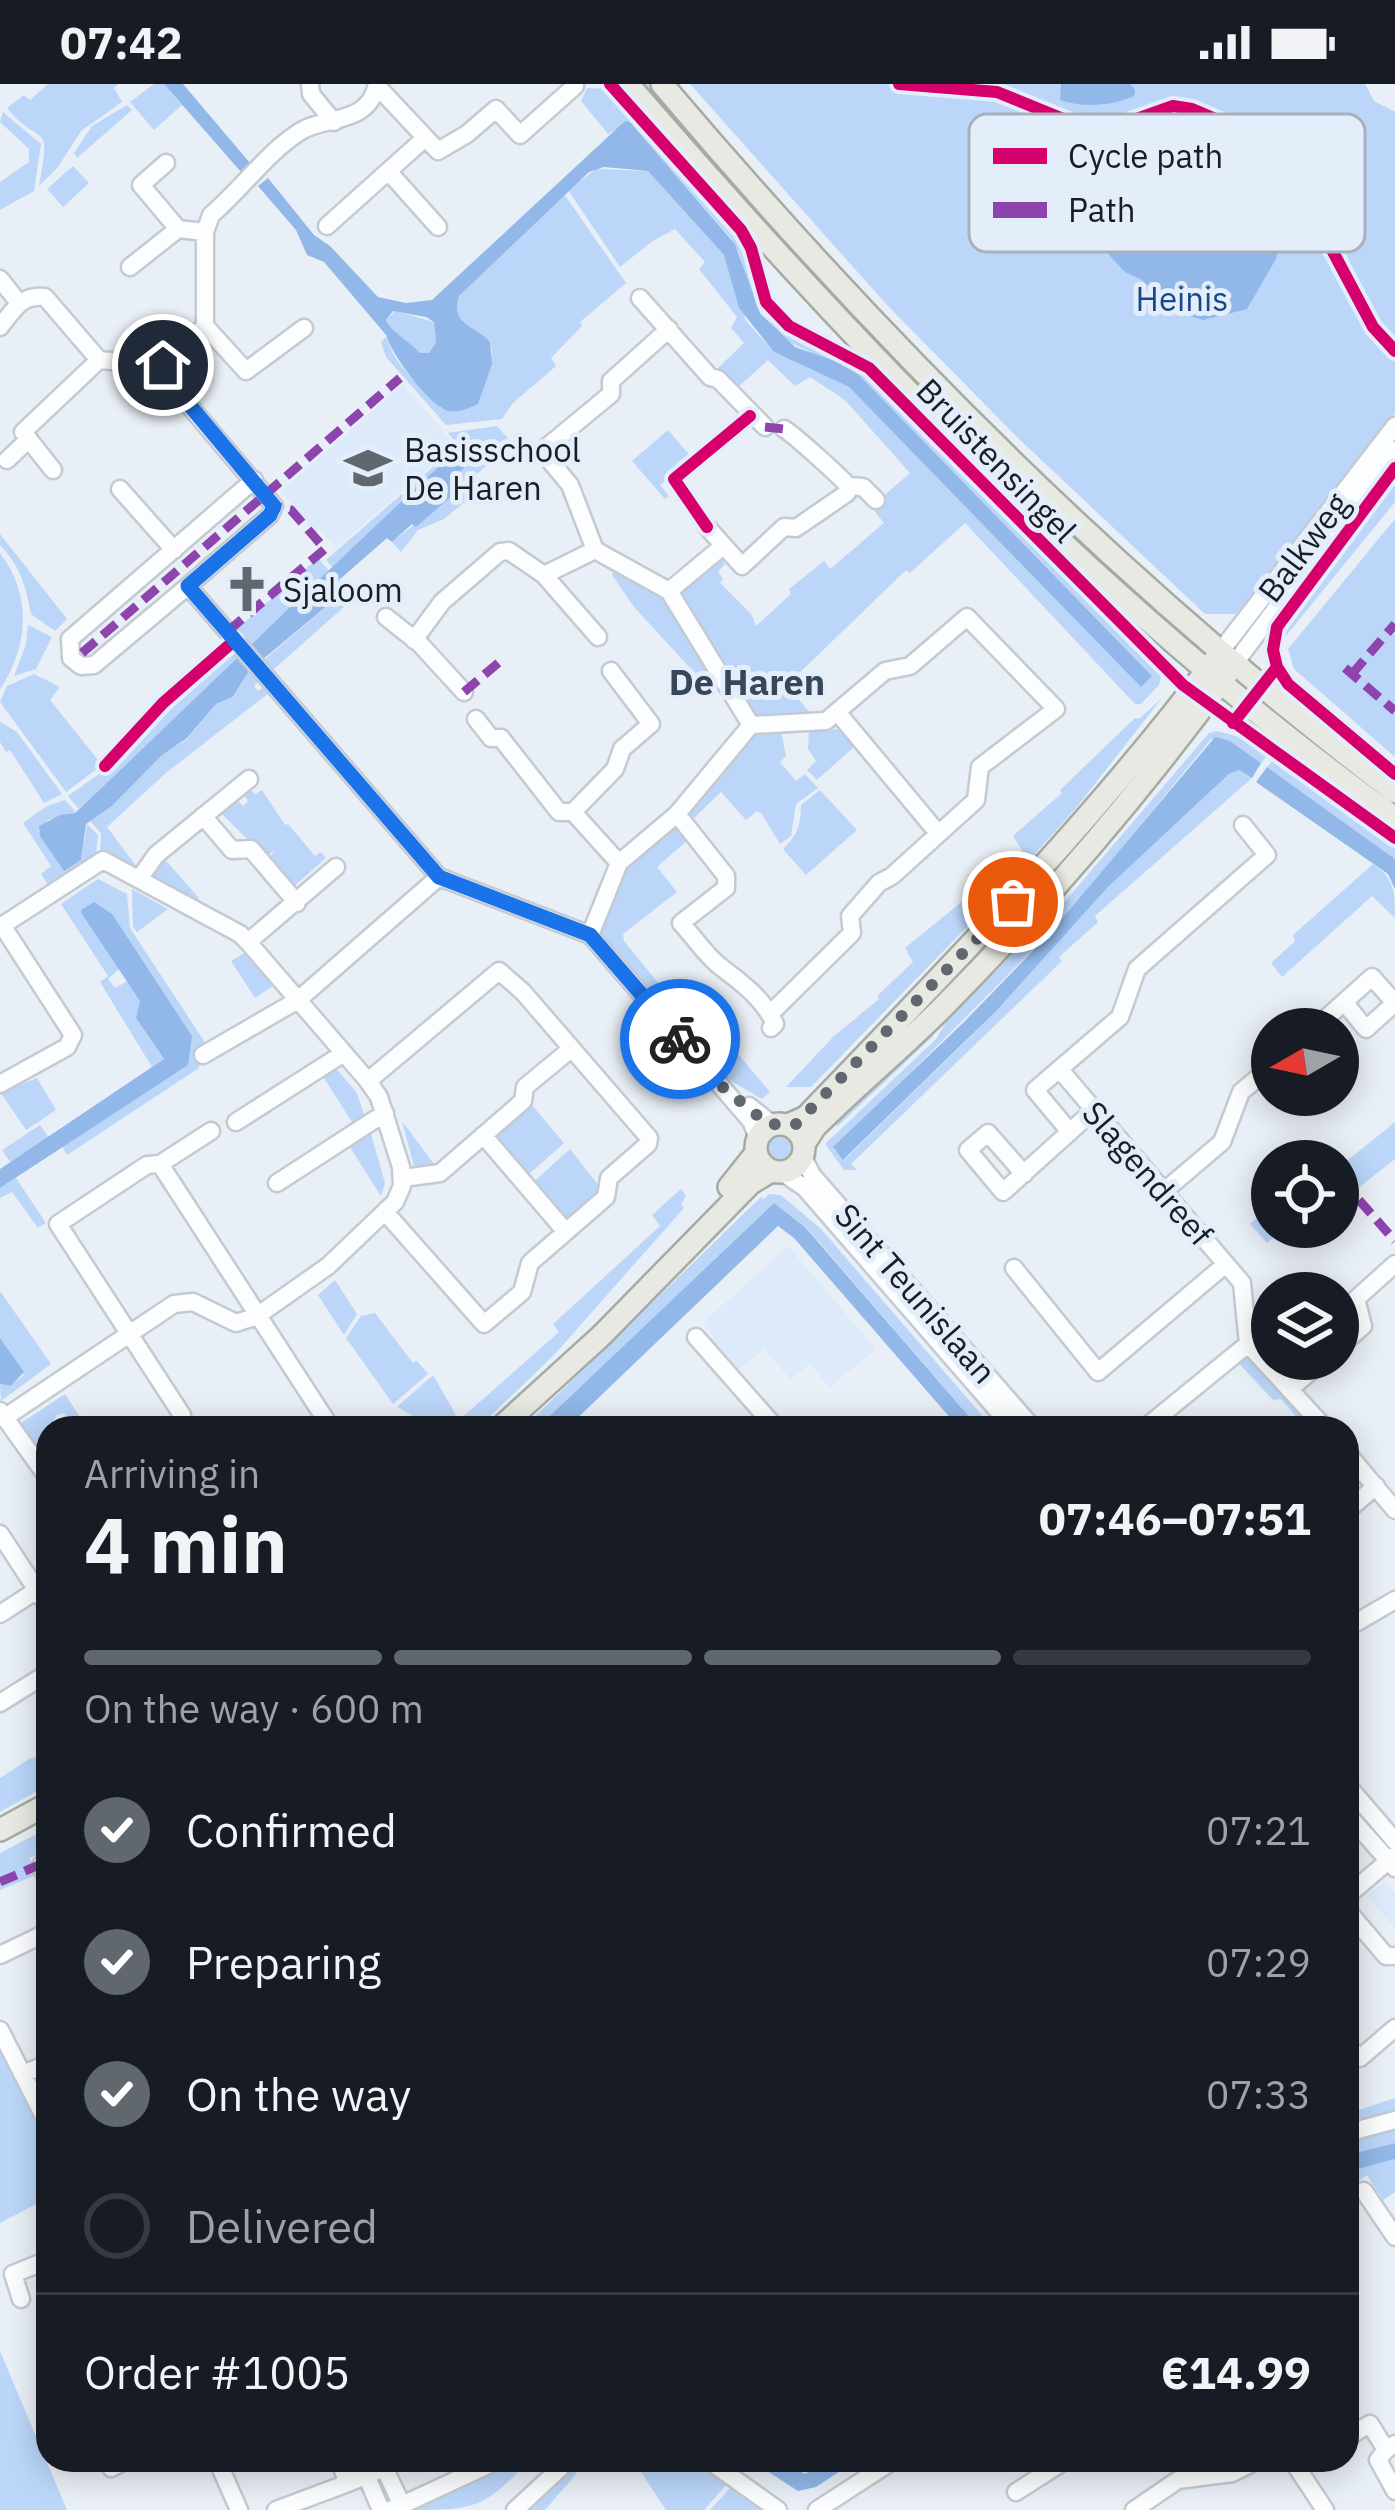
<!DOCTYPE html>
<meta charset="utf-8">
<style>
body{margin:0;font-family:"IBM Plex Sans",sans-serif;background:#242831;color:#f1f3f6;height:100vh;display:flex;flex-direction:column;font-size:45px;white-space:nowrap}
*{box-sizing:border-box;margin:0}
p{font-size:39px;color:#9ea1a6}
.icon{flex:none;width:66px;height:66px;fill:none;stroke:currentColor;stroke-width:2;stroke-linecap:round;stroke-linejoin:round}
.map{position:relative;flex:1;overflow:hidden}
.sheet{position:absolute;left:36px;top:1332px;width:1323px;height:1056px;display:flex;flex-direction:column;background:#171b24;border-radius:36px;box-shadow:0 6px 30px #0003}
.sheet>*{flex:none}
.needle{width:78px;rotate:261deg}
.buttons{position:absolute;left:1251px;top:924px;display:grid;gap:24px}
.buttons a{display:grid;place-items:center;width:108px;height:108px;border-radius:50%;background:#171b24;box-shadow:0 6px 30px #0003;font-size:60px}
.pin{position:absolute;display:grid;place-items:center;width:102px;height:102px;color:#fff;margin:-51px;border:6px solid #fff;border-radius:50%;box-shadow:0 3px 12px #0007}
.courier{position:absolute;display:grid;place-items:center;width:120px;height:120px;margin:-60px;border:9px solid #1a73e8;border-radius:50%;background:#fff;color:#222;box-shadow:0 3px 15px #0007}
.headline em{font-style:normal;font-weight:700}
.headline div{display:flex;flex-direction:column-reverse}
.headline{display:flex;align-items:center;justify-content:space-between;height:204px;padding:0 48px}
h1{font-size:78px;font-weight:700;line-height:90px}
.bar{display:grid;grid-template-columns:repeat(4,1fr);gap:18px 12px;align-content:center;height:144px;padding:0 48px}
.bar i{height:15px;border-radius:9px;background:#363941}
.bar .selected{background:#61676f}
.bar p{grid-column:span 4}
.line{display:flex;align-items:center;gap:30px;padding:0 48px;border-top:3px solid #363941}
.line div{flex:1}
ol{padding:0 48px;list-style:none}
li{display:flex;align-items:center;gap:36px;height:132px}
li p{margin-inline-start:auto}
li .icon{padding:12px;border-radius:50%;background:#61676f;color:#fff;stroke-width:4}
li:last-child{color:#9ea1a6}
li i{width:66px;height:66px;border:6px solid #363941;border-radius:50%}
.status{display:flex;justify-content:space-between;align-items:center;height:84px;padding:0 60px;background:#171b24;direction:ltr}
.status svg{height:33px;fill:currentColor}
.map>svg:first-child{display:block}
.built{fill:#ddeaf9}
.green{fill:#bbd6f9}
.water{fill:#91b8e9;fill-rule:evenodd}
.lines{fill:none;stroke-linecap:round;stroke-linejoin:round}
.minor-casing{stroke:#c4cad1;stroke-width:21}
.major-casing{stroke:#a6aba1;stroke-width:26}
.minor{stroke:#fcfdfe;stroke-width:16}
.major{stroke:#e7e9e2;stroke-width:21}
.quiet{stroke:#8e44ad;stroke-width:9;stroke-dasharray:18 9;stroke-linecap:butt}
.cycleway-casing{stroke:#e4eefb;stroke-width:20}
.cycleway{stroke:#d6006c;stroke-width:12}
.done{stroke:#61676f;stroke-width:12;stroke-dasharray:0 21.6}
.route{stroke:#1a73e8;stroke-width:15}
.labels{text-anchor:middle;dominant-baseline:central;stroke-width:10;stroke-linejoin:round;paint-order:stroke}
.park-label{font-size:33px;fill:#154987;stroke:#e4eefb}
.poi-label{font-size:33px;fill:#181e26;stroke:#e4eefb;text-anchor:start}
.street-label{font-size:33px;fill:#181e26;stroke:#e4eefb}
.neighbourhood-label{font-size:36px;font-weight:bold;fill:#384659;stroke:#e4eefb}
.key{fill:#e4eefb;stroke:#a7b0bb;stroke-width:3}
.key-label{font-size:33px;fill:#181e26}
</style>
<div class="status"><b>07:42</b><svg viewBox="0 0 49 12"><path d="M0 12V9h3v3zM5 12V6h3v6zM10 12V3h3v9zM15 12V0h3v12zM26 1h20v11H26zM47 4h2v5h-2z"/></svg></div>
<div class="map">
<svg width="1395" height="2426" viewBox="0 0 1395 2426">
<rect width="100%" height="100%" fill="#e9eff6"/>
<!-- built -->
<path class="built" d="M403,300L455,361L336,464L320,445L315,448L281,407Z
M788,1162L876,1265L830,1303L809,1280L791,1296L764,1265L739,1286L731,1287L707,1258L714,1252L703,1239Z
M1385,1798L1395,1809V1844L1367,1812Z"/>
<!-- green -->
<path class="green" d="M48,0H118L114,4L122,18L81,47L58,83L39,102C52,32 41,66 7,24L24,11L30,16Z
M154,0H164L182,21L154,46L130,18Z
M636,0H655L1194,554L1189,560L1067,456L866,253Z
M690,0H1365L1374,17L1395,28V329L1245,520L1235,530H1205L1018,354L887,221Z
M587,4L609,5L738,148C754,170 750,199 764,220C789,259 835,259 868,287L1081,507L1156,574L1163,583L1159,601L1141,620H1135L965,439L910,489L906,486L787,601L815,635H755L677,507L717,470L725,480L718,488L723,495L720,499L751,530L756,542L791,510L789,505L824,477L830,485L884,439L871,423L910,389L845,316L810,293L795,302L768,276L736,305L718,284L744,259L731,244L737,233L699,185L705,178L675,145L651,158L620,183L568,106L596,85L648,87L724,171L746,237L774,268L849,303L1141,602L1151,591L860,292L785,256L754,218L739,168L731,154L630,38L608,50L581,17Z
M127,21L132,26L77,74L74,69L92,42Z
M3,28L41,60L34,107L0,126V98L29,78V65L0,38Z
M73,82L89,99L63,123L47,105Z
M564,110L626,199L580,238L582,242L551,274L556,282L513,319L502,335L446,341L386,273L381,258L387,252C392,281 422,303 441,324L480,315L492,269L490,258C477,241 450,242 459,212Z
M395,227L434,238L436,258L429,269H420C411,258 391,248 386,236Z
M497,342L512,359L469,397L477,408L444,435L418,446L401,468L392,458L454,410L457,391L475,361L460,364L333,484L326,476L458,361L448,349Z
M668,346L692,374L660,401L669,412L665,415L632,377Z
M1395,390V418L1276,564L1286,535Z
M1395,435V673L1294,585L1288,565Z
M0,450L67,535L55,547L31,530C26,502 20,482 0,461Z
M0,469C32,511 29,562 0,605Z
M318,474L330,488L251,560L238,544Z
M615,483L665,512L715,593L704,599L634,523L612,491Z
M346,506L353,515L273,586L264,576Z
M28,541L52,553L36,585L14,592L26,560Z
M230,565L238,575L79,725L68,712L102,688L155,630Z
M249,587L258,598L254,602L258,607L263,603L269,609L166,689L107,743L140,787L100,769L101,749L90,737L112,722L161,672L187,655L216,620L234,613Z
M34,590L60,603L50,616L102,681L66,708L0,618L7,602Z
M1162,614L1076,724L1001,808L811,1003H786L834,952L879,915L877,912L913,878L905,864L1023,768L1013,752L1062,709L1060,706L1135,634L1139,635Z
M0,638L17,648L62,710L44,719L10,666L6,668L0,658Z
M839,645L856,661L817,696L807,686L816,677L808,665L809,646Z
M781,647L786,672L780,678L796,697L805,690L818,704L796,720L791,752L780,760L761,729L757,727L746,736L721,708L691,737L687,733L757,649Z
M1217,647L1251,656L1268,671L1261,679L1230,657L1211,655L1068,830L834,1066L845,1075L972,951L1108,803L1229,690L1239,686L1252,694L1095,832L1098,838L1059,873L1062,877L851,1080L857,1086H844L825,1060L936,955L948,935L1061,822L1209,649Z
M1276,673L1395,759V775L1267,683Z
M1173,684L1057,819L945,931L933,952L838,1042L828,1036L889,984L893,986Z
M248,703L255,710L262,706L285,741L288,740L315,772L321,768L326,774L292,804L267,775L276,766L265,773L217,725L233,712L243,722L248,717L242,709Z
M820,706L857,746L806,791L783,765C797,752 801,740 801,721Z
M65,716L76,728L48,736L38,747L81,776L87,740L98,751L96,771L50,804L41,790L51,782L23,739L47,722Z
M679,739L691,753L657,783L677,808L623,850L624,857L690,938L699,933L735,973L739,971L770,1008L762,1015L719,990L599,851L623,784L672,740Z
M162,772L199,814L197,816L150,793Z
M1373,780C1395,795 1395,808 1395,834L1372,812L1282,893L1271,879L1295,857L1293,851Z
M98,795L127,810L130,844L204,957L199,984L67,1071L62,1062L187,981L120,884L108,895L115,904L128,897L140,917L136,934L164,975L152,983L100,898L108,892L61,820Z
M132,805L168,825L137,848L133,843Z
M244,869L273,902L255,914L231,877Z
M333,981L357,1009L366,1037L356,1044L322,991Z
M37,994L56,1026L26,1046L1,1009Z
M531,1020L564,1059L528,1091L497,1053Z
M402,1037L434,1080L415,1086Z
M1395,1038V1075L1338,1120V1084Z
M40,1041L49,1054L10,1078L2,1066Z
M369,1043L385,1099L381,1112L348,1060Z
M764 1064a16 16 0 1 1 32 0a16 16 0 1 1-32 0Z
M570,1065L603,1107L569,1139L530,1101Z
M16,1094L46,1139L38,1144L12,1108L0,1114V1104Z
M681,1105L686,1112L681,1121L684,1124L554,1271L478,1344H450L559,1248L553,1240L660,1142L652,1131Z
M769,1110L781,1111L821,1145L993,1344H979L806,1143L774,1119L537,1344H523L761,1113L764,1115Z
M1272,1120V1143H1286L1267,1159L1250,1140Z
M335,1196L357,1230L344,1251L318,1211Z
M0,1207L51,1280L1,1317L0,1300L11,1302L24,1291L0,1254Z
M375,1229L413,1279L417,1277L428,1290L393,1320L346,1254L361,1232Z
M1247,1267L1319,1344H1306L1281,1315L1273,1316L1235,1275Z
M433,1291L456,1331L445,1344H435L397,1323Z
M65,1310L82,1336L108,1344H76L64,1329L57,1331L45,1349L48,1381L21,1339Z
M48,1670V1701L0,1728V1694L29,1675Z
M48,1744V1767L29,1774L36,1791L0,1806V1769Z
M0,1966L11,1991L24,2000L48,2054V2114L0,2139Z
M1395,2014V2030L1347,2044V2030Z
M1395,2045V2059L1347,2071V2058Z
M1395,2075V2108L1383,2116L1367,2091L1347,2105V2088Z
M0,2267L67,2426H0Z
M512,2376H530C482,2426 475,2426 405,2426L500,2387Z
M633,2376H691L726,2401L704,2426H666Z
M572,2383L577,2389L545,2426H524Z
M730,2404L760,2426H710Z"/>
<!-- water -->
<path class="water" d="M164,0H183L250,79L248,86L241,88Z
M1061,0H1130L1135,6L1134,12C1112,22 1083,24 1060,16Z
M625,37L630,38L735,160L760,229L795,263L843,280L860,292L1152,592L1141,603L849,303L774,268L739,224L724,171L648,87L604,83L589,88L459,212C450,242 476,241 490,258L492,280L478,320C470,324 458,329 449,327C431,324 390,269 387,252L324,178L307,171L296,146L258,102L268,94L314,151L330,162L378,213L406,219L432,216ZM393,227L426,233L434,238L436,258L429,269H420C411,258 391,248 386,236Z
M995,50L1012,63L1024,82L1067,74L1100,83L1104,91L1095,100L1093,117L1119,111L1146,91L1211,86L1223,91L1281,156L1276,175L1247,225L1203,236L1190,232L1170,223L1142,196L1125,188L1096,157L1059,146L986,72L983,53Z
M475,361L477,370L457,391L454,410L416,443L412,440L392,458L387,454L339,496L346,506L249,587L233,613L216,620L187,654L161,672L112,722L86,740L81,776L64,787L40,752L39,742L60,731L75,729C204,607 330,483 460,363Z
M1215,653L1230,657L1261,679L1252,694L1239,686L1229,690L1108,803L996,927L843,1076L833,1063L963,939L1051,848Z
M1267,683L1395,775V805L1388,790L1256,698Z
M94,818L112,830L192,952L188,981L0,1104V1085L164,975L136,934L140,917L82,830L81,826Z
M774,1119L805,1143L979,1344H959L794,1154L778,1142L567,1344H537Z
M0,1254L24,1288L11,1302L0,1300Z
M1395,2059V2075L1347,2088V2071Z
M750,2376H777L805,2390L829,2376H857L816,2403L798,2407Z"/>
<g class="lines">
<defs>
<path id="minor" d="M310,0L311,10L334,38
M377,2L438,67L467,50L496,25L520,51L575,2
M166,79L141,101L178,145
M388,87L438,143
M327,142L424,55
M130,183L178,145L205,148
M0,195L19,219
M640,214L710,293L718,295L765,343
M205,242L246,287L304,244
M0,243C14,226 21,210 45,213L99,276L163,281
M669,245L611,297V310L542,367L570,401L595,466L669,507L751,641
M163,281L166,294L274,422L270,431L188,502L439,793L590,851L751,1037L758,1054
M163,281L205,242V148L211,131C242,105 267,68 301,47C325,32 369,41 377,0
M784,345C791,348 843,395 848,402L863,403L876,416
M7,376L29,355
M53,386L23,348L99,276
M120,405L174,466
M707,443L742,482L784,443L796,444L847,409L848,402
M544,491L595,466
M188,502L94,581L81,582L71,574L70,555L254,396
M669,507L723,462
M386,533L420,560L464,608
M414,556L442,518L500,468L509,467L544,491L598,553
M1220,568L1395,342
M1235,579L1395,366
M611,587L651,640L622,665L615,685L573,728L619,779
M838,629L937,748
M476,635L491,654H501L559,728H573
M677,730L726,792V804L681,839C694,853 706,872 721,883C742,899 763,914 775,940L771,944
M203,732L232,766L251,765L297,819
M139,795L156,771L249,695
M0,843L103,776L240,850L248,858L368,997L379,1013L401,1083L402,1102L395,1118L328,1182L257,1232L236,1239L193,1218L174,1220L7,1332
M590,851L619,779L677,730L751,641L826,637L885,587L910,582L967,533L1056,625L980,683L976,716L892,792L879,799L850,832L852,849L770,930
M248,858L336,783
M1314,945L1372,893L1395,919L1366,945L1345,919
M203,971L298,916L439,793
M1061,987L1242,1199L1248,1260L1325,1344
M368,997L499,887L523,908L649,1054L648,1060L609,1094L606,1113L530,1179L522,1208L484,1240L385,1128
M0,1000L67,963L73,951L2,841
M749,1022L773,1041
M236,1038L344,969
M1070,1048L1035,1006L1120,933L1137,885L1267,771L1243,741
M483,1051L566,1148
M803,1073L812,1091L1033,1344
M160,1080L211,1047
M783,1089L805,1104L1013,1344
M1024,1090L988,1049L968,1066L1003,1108L1093,1027
M403,1094L440,1089L523,1017L525,1003L571,965
M277,1099L385,1029
M1163,1108L1222,1058L1241,1008L1272,982
M1014,1184L1098,1288L1226,1180
M696,1253L776,1344
M1338,1264L1363,1242L1356,1215L1395,1180
M1290,1305L1325,1275
M0,1327L48,1394
M181,1344L182,1331L58,1140L147,1081L160,1080L331,1344
M1145,1344L1248,1260
M1347,1369L1395,1426
M1347,1427L1376,1402
M0,1450L48,1523
M0,1530L48,1499
M1347,1544L1395,1516
M0,1619L48,1589
M1347,1701L1395,1757
M1347,1730L1395,1784
M41,1781L48,1798
M1347,1812L1394,1772
M1347,1826L1386,1872H1395
M0,1871L48,1848
M0,1946L48,2040
M1347,1962L1360,1974L1395,1944
M22,1990L48,1980
M1347,2049L1395,2036
M1364,2107L1395,2153
M21,2215L13,2190L48,2176
M1347,2353L1370,2340L1386,2366L1395,2360
M1386,2366L1378,2376L1395,2407
M217,2376L239,2426
M339,2376L348,2399L384,2384
M708,2376L778,2426
M1292,2376L1325,2426
M381,2377L402,2421L390,2426
M111,2384L127,2376
M366,2391L381,2426
M1016,2408L1066,2376
M402,2421L499,2376
M276,2426L348,2399
M515,2426L569,2376
M817,2426L894,2376
M1134,2426L1178,2396L1232,2389L1258,2376"/>
<path id="major" d="M628,0C859,268 1108,527 1395,734
M662,0C882,260 1123,502 1395,708
M756 1064a24 24 0 1 1 48 0a24 24 0 1 1-48 0Z
M788,1041L806,1033C947,886 1090,741 1213,578
M804,1060L815,1043C856,1002 901,965 942,924C1045,820 1141,708 1227,590
M729,1103L756,1069
M500,1344L602,1251L751,1099L771,1087
M0,1746L48,1720"/>
</defs>
<!-- minor casing -->
<use href="#minor" class="minor-casing"/>
<!-- major casing -->
<use href="#major" class="major-casing"/>
<!-- minor -->
<use href="#minor" class="minor"/>
<!-- major -->
<use href="#major" class="major"/>
<!-- quiet -->
<path class="quiet" d="M765,343L784,345
M228,547L325,465L291,426L274,422
M82,569L400,294
M1345,584L1395,627
M1352,590L1395,540
M464,608L504,574
M1359,1116L1395,1157
M0,1798L48,1777"/>
<defs>
<path id="cycleway" d="M610,0L741,146L751,164L766,218L789,242L869,284L1183,601L1395,754
M899,0L997,8L1083,43L1117,42L1173,22L1192,25L1225,39L1249,57L1292,108L1331,164L1373,243L1395,267
M707,443L674,395L750,332
M1277,583L1288,600L1395,690
M1233,639L1277,583L1273,566L1277,543L1395,384
M105,682L163,619L235,556"/>
</defs>
<!-- cycleway casing -->
<use href="#cycleway" class="cycleway-casing"/>
<!-- cycleway -->
<use href="#cycleway" class="cycleway"/>
</g>
<g class="lines">
<!-- done -->
<path class="done" d="M680,955L719,1000L768,1040L795,1041L1013,818"/>
<!-- route -->
<path class="route" d="M163,281L166,293L274,422L270,431L188,502L439,793L590,851L680,955"/>
</g>
<!-- icons -->
<defs>
<symbol id="school-bare" viewBox="-9 -9 18 18"><path d="M0-5L7-2L0 1L-7-2ZM-4 1L0 2.5L4 1V4Q0 6-4 4Z" fill="#61676f" stroke="#e4eefb" stroke-width="2.5" paint-order="stroke"/></symbol>
<symbol id="church-bare" viewBox="-9 -9 18 18"><path d="M-1.2-6h2.4v3.5h3.3v2.4h-3.3V6h-2.4V-.1h-3.3v-2.4h3.3Z" fill="#61676f" stroke="#e4eefb" stroke-width="2.5" paint-order="stroke"/></symbol>
</defs>
<g fill-rule="evenodd">
<use href="#school-bare" x="335" y="351" width="66" height="66"/>
<use href="#church-bare" x="214" y="472" width="66" height="66"/>
</g>
<g class="labels">
<!-- park labels -->
<g class="park-label">
<text x="1182" y="214">Heinis</text>
</g>
<!-- poi labels -->
<g class="poi-label">
<text x="404" y="365">Basisschool<tspan x="404" dy="38">De Haren</tspan></text>
<text x="283" y="505">Sjaloom</text>
</g>
<!-- street labels -->
<g class="street-label">
<text transform="translate(997 376) rotate(46)">Bruistensingel</text>
<text transform="translate(1303 463) rotate(-53)">Balkweg</text>
<text transform="translate(1148 1089) rotate(49)">Slagendreef</text>
<text transform="translate(916 1209) rotate(49)">Sint Teunislaan</text>
</g>
<!-- neighbourhood labels -->
<g class="neighbourhood-label">
<text x="747" y="597">De Haren</text>
</g>
</g>
<!-- legend -->
<rect x="969" y="30" width="396" height="138" rx="18" class="key"/>
<rect x="993" y="64" width="54" height="16" fill="#d6006c"/>
<rect x="993" y="118" width="54" height="16" fill="#8e44ad"/>
<g class="key-label">
<text x="1068" y="84">Cycle path</text>
<text x="1068" y="138">Path</text>
</g>
</svg>
<div class="buttons">
<a><svg class="needle" viewBox="-14 -14 28 28"><path d="M0-13l5 13h-10z" fill="#e53935"/><path d="M0 13l5-13h-10z" fill="#9ea1a6"/></svg></a>
<a><svg class="icon" aria-label="locate" viewBox="0 0 24 24"><circle cx="12" cy="12" r="6"/><path d="M12 2v4M12 18v4M2 12h4M18 12h4"/></svg></a>
<a><svg class="icon" aria-label="layers" viewBox="0 0 24 24"><path d="M12 4l9 5-9 5-9-5zM3 14l9 5 9-5"/></svg></a>
</div>
<div class="pin" style="left:1013px;top:818px;background:#ea580c"><svg class="icon" aria-label="bag" viewBox="0 0 24 24"><path d="M5 8h14l-1 12H6zM9 8a3 3 0 0 1 6 0"/></svg></div>
<div class="pin" style="left:163px;top:281px;background:#1f2937"><svg class="icon" aria-label="home" viewBox="0 0 24 24"><path d="M3 11l9-7 9 7M6 9v11h12V9"/></svg></div>
<div class="courier" style="left:680px;top:955px"><svg class="icon" aria-label="bike" viewBox="0 0 24 24"><circle cx="6" cy="16" r="4"/><circle cx="18" cy="16" r="4"/><path d="M6 16l4-8h5l3 8M10 8l3 8H6M13 5h3"/></svg></div>
<section class="sheet">
<div class="headline"><div><h1>4 min</h1><p>Arriving in</p></div><em>07:46–07:51</em></div>
<div class="bar"><i class="selected"></i><i class="selected"></i><i class="selected"></i><i></i><p>On the way · 600 m</p></div>
<ol>
<li><svg class="icon" aria-label="check" viewBox="0 0 24 24"><path d="M5 12l5 5 9-10"/></svg>Confirmed<p>07:21</p></li>
<li><svg class="icon" aria-label="check" viewBox="0 0 24 24"><path d="M5 12l5 5 9-10"/></svg>Preparing<p>07:29</p></li>
<li><svg class="icon" aria-label="check" viewBox="0 0 24 24"><path d="M5 12l5 5 9-10"/></svg>On the way<p>07:33</p></li>
<li><i></i>Delivered</li>
</ol>
<div class="line" style="height:156px"><div>Order #1005</div><b>€14.99</b></div>
</section>
</div>
